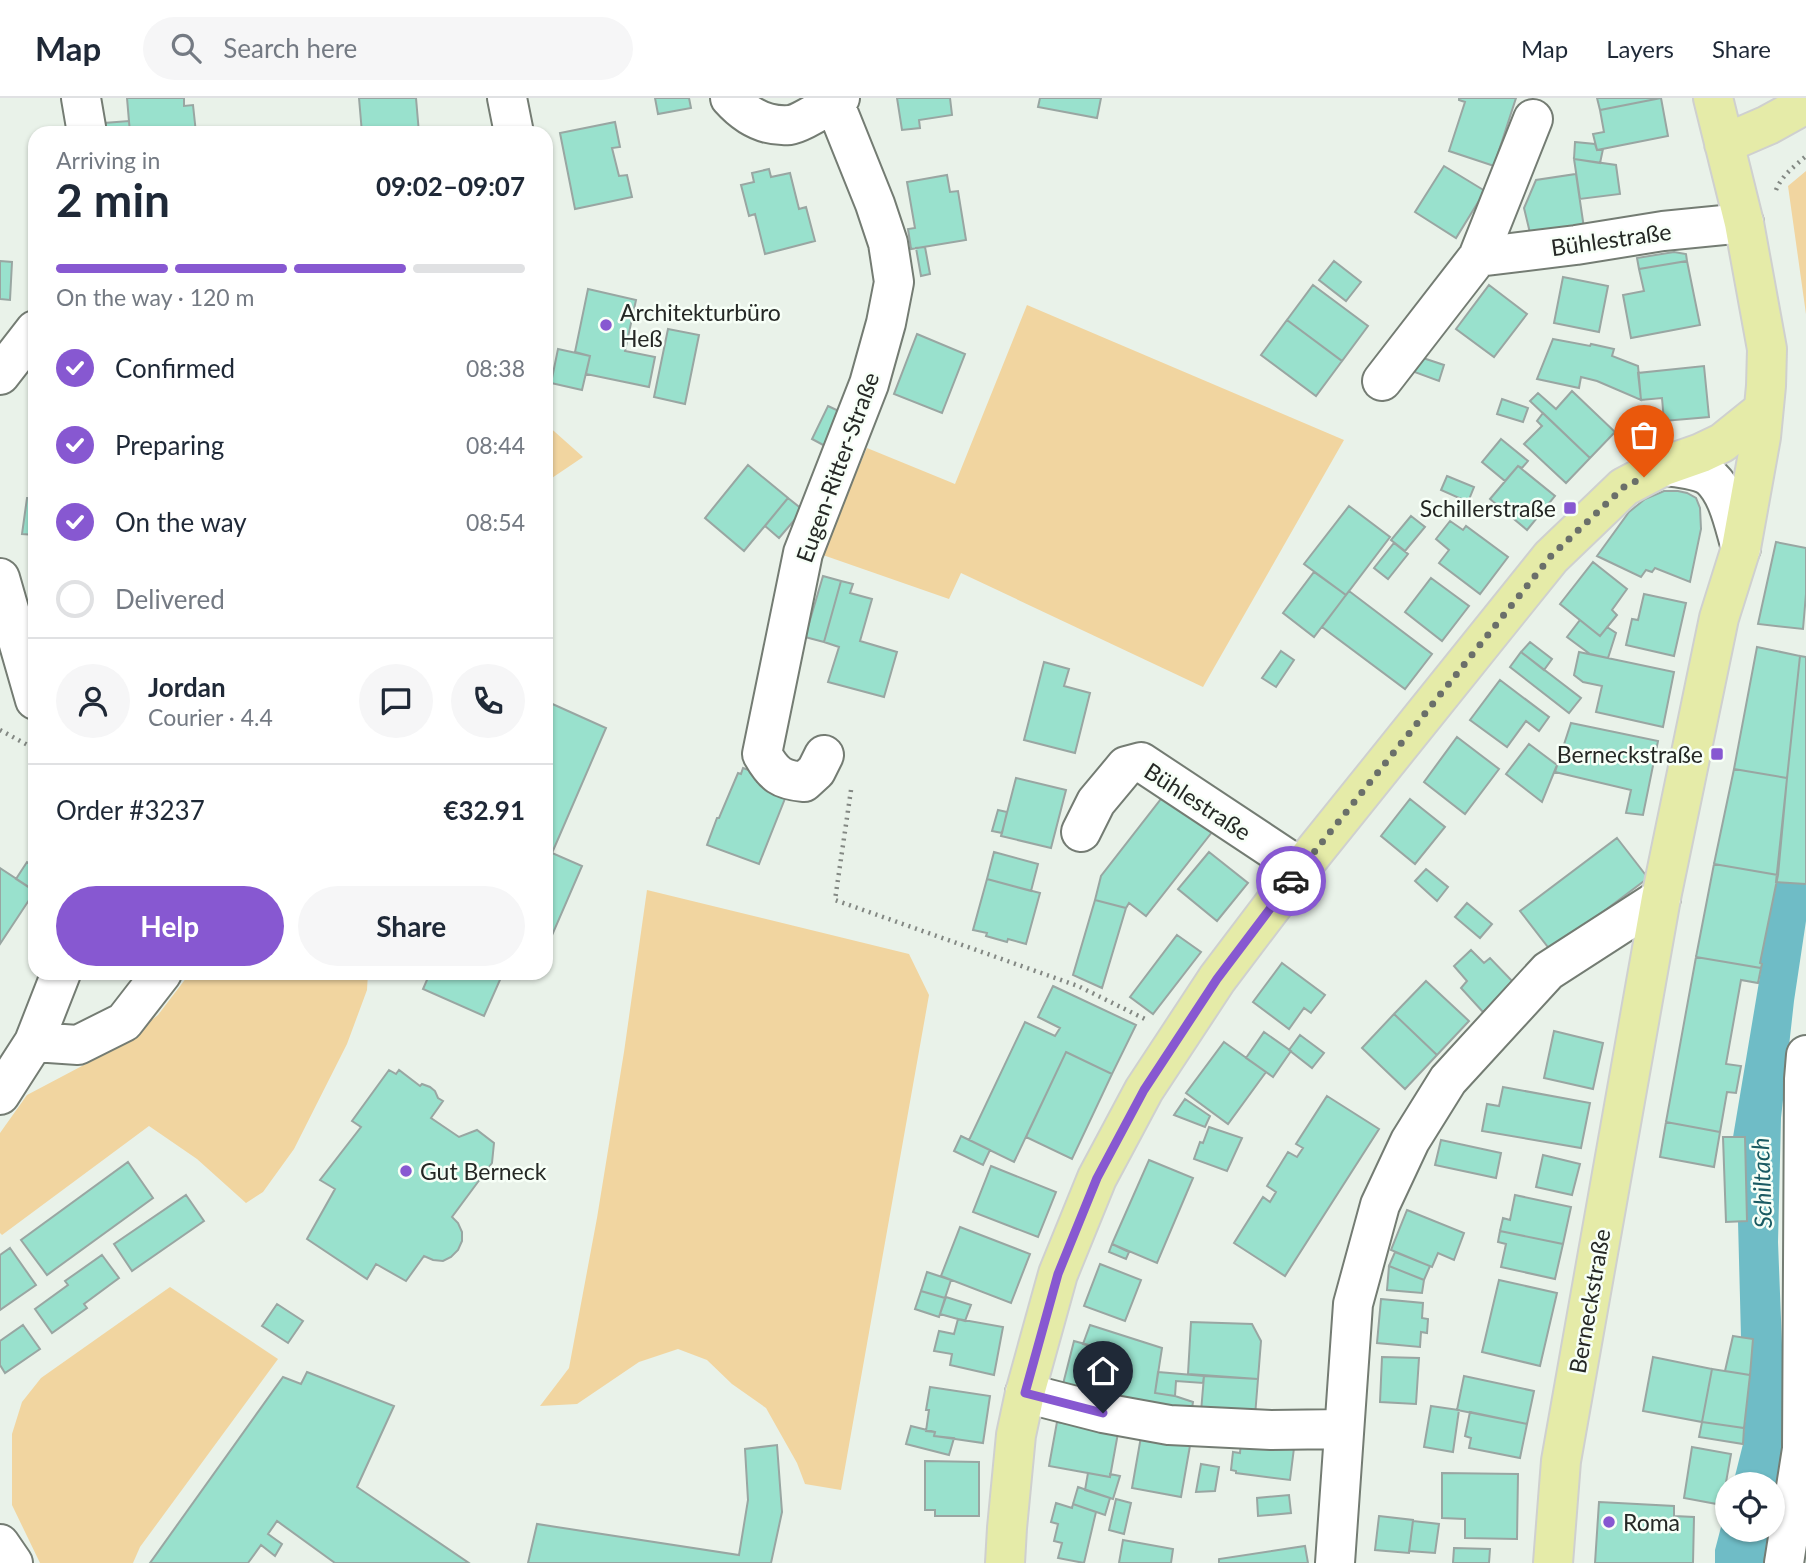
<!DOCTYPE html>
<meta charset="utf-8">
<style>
body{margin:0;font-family:Lato,sans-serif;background:#f6f6f7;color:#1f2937;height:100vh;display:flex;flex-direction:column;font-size:26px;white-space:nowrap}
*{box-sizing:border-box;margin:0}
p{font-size:23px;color:#747a83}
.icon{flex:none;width:38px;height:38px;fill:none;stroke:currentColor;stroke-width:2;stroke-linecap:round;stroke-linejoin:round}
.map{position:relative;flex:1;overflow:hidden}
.details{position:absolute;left:28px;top:28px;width:525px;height:854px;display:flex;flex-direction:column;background:#fff;border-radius:21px;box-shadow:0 2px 5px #0004}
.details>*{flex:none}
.buttons{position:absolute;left:1715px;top:1374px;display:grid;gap:14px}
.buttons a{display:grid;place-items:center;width:70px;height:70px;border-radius:50%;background:#fff;box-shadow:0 2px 5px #0004;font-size:35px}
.pin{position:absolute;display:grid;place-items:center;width:60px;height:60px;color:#fff;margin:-72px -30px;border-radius:50% 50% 50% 0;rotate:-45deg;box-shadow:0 0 7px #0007}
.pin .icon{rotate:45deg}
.courier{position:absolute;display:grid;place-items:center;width:70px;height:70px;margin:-35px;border:5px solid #8758d1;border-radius:50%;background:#fff;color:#222;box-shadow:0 2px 9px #0007}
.head em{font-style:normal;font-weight:700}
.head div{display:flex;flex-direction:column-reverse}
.head{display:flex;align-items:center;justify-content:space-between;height:119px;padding:0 28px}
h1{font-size:46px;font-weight:700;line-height:52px}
.bar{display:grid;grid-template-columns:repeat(4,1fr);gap:10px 7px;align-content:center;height:84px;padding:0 28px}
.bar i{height:9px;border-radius:5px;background:#e0e1e3}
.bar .on{background:#8758d1}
.bar p{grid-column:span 4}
.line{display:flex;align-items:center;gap:18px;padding:0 28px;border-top:2px solid #e0e1e3}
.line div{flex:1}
.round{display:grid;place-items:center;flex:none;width:74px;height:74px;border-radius:37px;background:#f6f6f7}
ol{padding:0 28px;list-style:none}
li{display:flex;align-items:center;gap:21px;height:77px}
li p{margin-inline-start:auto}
li .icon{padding:7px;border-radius:50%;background:#8758d1;color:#fff;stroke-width:4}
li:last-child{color:#747a83}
li i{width:38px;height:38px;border:4px solid #e0e1e3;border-radius:50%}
.primary-button{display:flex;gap:14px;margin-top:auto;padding:14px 28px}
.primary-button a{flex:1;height:80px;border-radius:42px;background:#8758d1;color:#fff;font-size:28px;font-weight:700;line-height:80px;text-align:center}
.primary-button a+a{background:#f6f6f7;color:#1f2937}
header{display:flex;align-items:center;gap:42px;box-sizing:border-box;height:98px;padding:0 35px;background:#fff;border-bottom:2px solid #e0e1e3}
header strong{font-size:33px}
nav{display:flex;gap:38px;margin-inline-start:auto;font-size:24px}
.search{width:490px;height:63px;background:#f6f6f7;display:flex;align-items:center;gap:18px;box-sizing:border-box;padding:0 24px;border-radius:38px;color:#747a83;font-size:26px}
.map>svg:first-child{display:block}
.green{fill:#f1d5a0}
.water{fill:#6fbcc6}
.building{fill:#99e1cd;stroke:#99a6a2;stroke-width:2}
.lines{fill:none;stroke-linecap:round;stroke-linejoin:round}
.minor-casing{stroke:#747c73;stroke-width:42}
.major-casing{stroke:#cfd0cf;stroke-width:42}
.path{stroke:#838883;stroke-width:4.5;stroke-dasharray:2 5;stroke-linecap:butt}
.minor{stroke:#fff;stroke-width:38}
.major{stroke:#e5eba8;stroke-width:38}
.done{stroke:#6a6f6a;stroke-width:7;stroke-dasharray:0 12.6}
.route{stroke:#8758d1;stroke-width:9}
.poi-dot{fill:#8758d1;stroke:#f7fff7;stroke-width:2.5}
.labels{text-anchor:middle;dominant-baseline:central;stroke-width:5;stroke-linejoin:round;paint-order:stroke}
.street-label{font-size:23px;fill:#252825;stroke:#f7fff7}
.poi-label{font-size:23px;fill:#252825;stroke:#f7fff7;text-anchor:start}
.water-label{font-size:24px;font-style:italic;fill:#195a62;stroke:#f7fff7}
</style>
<header>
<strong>Map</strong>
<div class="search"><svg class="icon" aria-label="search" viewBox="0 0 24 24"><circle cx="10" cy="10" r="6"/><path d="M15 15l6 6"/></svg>Search here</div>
<nav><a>Map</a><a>Layers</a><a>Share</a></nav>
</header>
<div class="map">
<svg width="1806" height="1465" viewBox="0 0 1806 1465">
<rect width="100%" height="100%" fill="#e9f2e9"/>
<!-- green -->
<path class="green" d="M1806,73V216L1788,88Z
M1027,207L1344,342L1203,589L961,475L949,501L820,456L867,350L955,386Z
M546,326L583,359L546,384Z
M647,792L909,856L929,897L841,1392L805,1386L797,1365L766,1310L732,1286L707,1262L678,1251L639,1264L577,1306L540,1308L569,1270L597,1120L624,954Z
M190,875H368L367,892L347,946L294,1051L263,1094L246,1105L197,1061L149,1028L2,1137L0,1135V1035L27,997L116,950L158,917Z
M170,1189L278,1261L140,1449L133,1465H40L12,1407V1336L22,1304L41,1280Z"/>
<!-- water -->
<path class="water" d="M1776,784L1806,786V823L1794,903L1781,1020L1778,1144L1786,1350L1773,1428V1386H1733L1743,1346L1753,1241L1741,1239L1738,1123L1745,1039H1733L1762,866L1760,865Z
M1727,1406V1432H1772L1765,1465H1715V1452Z"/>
<!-- building -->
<path class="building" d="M127,0H184V8L193,7L196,35H130Z
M359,0H416L419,35H362Z
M655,0H689L691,10L658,16Z
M897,0H950L952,17L919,22L920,30L902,32Z
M1040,0H1101L1097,20L1038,9Z
M1459,0H1516L1494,68L1449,53L1465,4L1459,2Z
M1597,0H1661L1600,12Z
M1661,0L1668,38L1597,52L1593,36L1604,34L1600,12Z
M129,23L130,35H105L104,25Z
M615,24L620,49L612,50L619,78L627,77L632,99L575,111L560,35Z
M1575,44L1595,46L1597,52L1603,51L1600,65L1574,61Z
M1574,61L1616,67L1620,96L1580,101Z
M1444,68L1485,93L1456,140L1415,114Z
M769,71L771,79L790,75L799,111L806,109L815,143L765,156L755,116L749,118L741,87L754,84L752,75Z
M1576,76L1584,130L1531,139L1524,110L1536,82Z
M947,77L950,94L958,93L966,142L911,151L908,131L915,130L907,84Z
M925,149L930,176L921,178L916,150Z
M1674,154L1686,156L1687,163L1639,171L1637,160Z
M0,163L12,164L10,202L0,201Z
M1334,163L1361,184L1346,203L1319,182Z
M1687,163L1700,227L1631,240L1623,197L1644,193L1639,171Z
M1563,179L1608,188L1599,234L1554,225Z
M1313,187L1368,228L1342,263L1287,222Z
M1489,187L1527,216L1494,259L1456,231Z
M588,191L636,202L625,253L655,259L649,289L586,276L590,258L575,254Z
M1287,222L1342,263L1316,298L1261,257Z
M668,231L699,237L685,306L654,299Z
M917,236L965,256L942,315L894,296Z
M1553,241L1590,248L1591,246L1614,251L1612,258L1638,268L1641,302L1597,283L1581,279L1579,290L1537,281Z
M558,251L590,258L582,292L551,285Z
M1414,257L1444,267L1439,283L1409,272Z
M1704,268L1709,319L1664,323L1662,300L1641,302L1638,275Z
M1572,293L1615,334L1590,360L1530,303L1538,295L1556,311Z
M1502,301L1528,310L1523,324L1497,316Z
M828,308L843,315L827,349L812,341Z
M1543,315L1590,360L1566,385L1524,346L1542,328L1537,323Z
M1501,341L1528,363L1522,370L1518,368L1505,383L1482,364Z
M748,367L788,400L744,453L705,420Z
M1518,368L1555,398L1527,432L1490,401Z
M1447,378L1474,389L1468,404L1441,392Z
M1664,393H1678L1687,395L1696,400L1700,410L1701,431L1690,484L1655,470L1652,474L1646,472L1641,479L1597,458L1629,414L1645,401Z
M27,400L35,401V437L22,436Z
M788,400L803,412L779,440L765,428Z
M1349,408L1390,439L1346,497L1304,466Z
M1411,418L1425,429L1405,453L1391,442Z
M1450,423L1463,432L1466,428L1508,459L1480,496L1439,465L1449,452L1436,441Z
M1776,444L1806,450V496L1803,531L1758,526Z
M1394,445L1408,456L1388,481L1374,470Z
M1593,464L1627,491L1612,512L1617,517L1600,538L1560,506Z
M1314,474L1346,497L1314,539L1283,515Z
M823,478L841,483L824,544L805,539Z
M1431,480L1469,508L1442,543L1405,514Z
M841,483L853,486L850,495L872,501L860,543L897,554L884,599L828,584L839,549L824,544Z
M1349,493L1432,556L1405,591L1322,529Z
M1644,496L1686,505L1674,558L1626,547L1632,521L1638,522Z
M1580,522L1600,538L1607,529L1616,535L1608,560L1590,556L1567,539Z
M1530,544L1552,561L1544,572L1521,554Z
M1757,549L1800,558L1787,680L1734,671Z
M1281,553L1294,562L1276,589L1262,580Z
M1521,554L1581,600L1569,615L1510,569Z
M1579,554L1674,574L1663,629L1596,614L1602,588L1583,584L1574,577Z
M1800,558L1806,559V786L1776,784Z
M1044,564L1069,571L1064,588L1090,595L1075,655L1024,642Z
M1500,582L1549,619L1539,633L1526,623L1507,649L1470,622Z
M548,604L606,630L552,755L582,768L550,842L546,840V608Z
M1571,625L1658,643L1643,717L1626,715L1631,692L1555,674Z
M1457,639L1499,671L1465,716L1424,684Z
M1529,646L1557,667L1542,704L1506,676Z
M743,670L757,675V684L788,693L759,766L707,747L717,720H719L738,675L741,676Z
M1734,671L1787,680L1778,777L1714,766Z
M1016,680L1066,692L1051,750L1001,738Z
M1168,692L1216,729L1146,818L1129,805L1126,810L1095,802L1101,778Z
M1410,701L1445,729L1415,766L1381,738Z
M998,712L1007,714L1002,735L992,733Z
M1617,740L1648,780L1551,853L1520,813Z
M994,754L1038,766L1031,793L987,781Z
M1209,754L1248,785L1217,823L1178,791Z
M27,764L35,769V789L33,792L16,781Z
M1714,766L1778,777L1760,865L1762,866L1761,870L1696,859Z
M0,770L35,793L0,846Z
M1426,771L1448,789L1437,803L1415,783Z
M987,781L1040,795L1026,846L1008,841L1007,844L986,838L987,835L973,832Z
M1095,802L1126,810L1102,890L1073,877Z
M1467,805L1492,826L1480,840L1455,819Z
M1177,837L1201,854L1153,916L1130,899Z
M1471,852L1484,865L1490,860L1514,885L1483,914L1461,890L1467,883L1454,868Z
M1696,859L1761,870L1758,885L1741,882L1726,966L1741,968L1736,995L1727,994L1720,1034L1666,1024Z
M1282,865L1325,897L1311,915L1304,910L1289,931L1253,904Z
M430,875H503L484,918L423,891Z
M1426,883L1469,923L1437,957L1394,916Z
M1053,888L1136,927L1112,976L1066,954L1014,1064L969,1042L1025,924L1055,938L1060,930L1038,919Z
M1394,916L1437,957L1405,991L1362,950Z
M1554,933L1603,945L1593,991L1544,980Z
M1264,934L1291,953L1273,979L1246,960Z
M1300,937L1324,955L1312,970L1289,952Z
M1224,944L1266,974L1228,1026L1186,995Z
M1066,954L1112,976L1072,1061L1026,1039Z
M389,972L396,976L399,972L420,988L422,986L430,989L435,993L438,1000L443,1003L431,1020L459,1039L477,1032L494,1045L492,1065L452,1119L458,1125L462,1134V1143L458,1152L451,1159L443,1163L433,1162L424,1158L406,1183L376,1166L367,1181L307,1141L335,1091L320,1082L361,1029L352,1023Z
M1503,989L1590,1005L1581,1050L1482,1033L1487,1006L1499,1008Z
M1327,998L1379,1031L1285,1178L1234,1145L1263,1099L1270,1104L1276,1094L1267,1088L1288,1054L1297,1059L1303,1050L1296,1046Z
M1185,1001L1210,1018L1205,1029L1174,1017Z
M1666,1024L1720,1034L1714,1069L1660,1059Z
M1209,1029L1242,1040L1227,1073L1194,1061L1200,1044L1203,1045Z
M961,1038L990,1052L983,1067L954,1053Z
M1723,1039H1745L1747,1123L1726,1124Z
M1441,1042L1501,1055L1496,1080L1435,1067Z
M1543,1057L1580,1066L1572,1097L1536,1089Z
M1149,1062L1193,1080L1157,1165L1112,1146Z
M128,1064L153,1100L47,1177L21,1142Z
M991,1068L1056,1094L1038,1139L973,1114Z
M186,1097L204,1123L132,1173L114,1146Z
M1515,1097L1571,1109L1563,1146L1500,1133L1503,1120L1510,1122Z
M1407,1112L1464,1135L1454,1162L1438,1155L1432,1169L1391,1152Z
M960,1129L1030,1156L1011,1205L941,1178Z
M1500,1133L1563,1146L1555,1181L1501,1169L1506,1146L1498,1144Z
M1112,1146L1129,1154L1126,1161L1109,1154Z
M10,1150L36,1187L0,1212V1157Z
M1395,1154L1430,1168L1424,1182L1389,1168Z
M102,1157L119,1180L84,1206L87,1210L52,1235L35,1211L68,1187L65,1183Z
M1100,1166L1141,1182L1125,1223L1084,1208Z
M1389,1168L1424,1182L1422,1195L1387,1192Z
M927,1174L951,1182L945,1200L921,1193Z
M1499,1182L1557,1195L1540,1268L1482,1254Z
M921,1193L945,1200L939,1219L915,1211Z
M946,1199L971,1207L965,1223L940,1216Z
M1381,1201L1423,1205L1422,1220L1428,1221L1427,1235L1421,1234L1420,1249L1377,1245Z
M277,1206L303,1223L288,1245L262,1228Z
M958,1221L1003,1229L994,1277L950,1267L952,1256L934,1253L939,1233L954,1236Z
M1191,1224L1252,1226L1261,1243L1258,1281L1188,1276Z
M23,1227L40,1251L5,1275L0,1267V1243Z
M1090,1227L1162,1250L1155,1295L1175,1298L1193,1304L1191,1317L1106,1302L1118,1255L1083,1246Z
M1733,1238L1753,1241L1750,1277L1725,1273Z
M1074,1243L1118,1255L1106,1302L1062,1290Z
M1382,1259L1419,1260L1416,1306L1380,1304Z
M1653,1259L1712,1271L1702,1324L1643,1313Z
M1712,1271L1750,1277L1744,1330L1702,1324Z
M307,1274L394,1308L357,1389L469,1465H335L277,1423L268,1436L282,1446L275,1458L261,1447L248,1465H150L283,1279L301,1286Z
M1158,1274L1204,1278L1203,1285L1176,1283L1175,1298L1155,1295Z
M1204,1278L1258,1281L1255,1318L1201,1314Z
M1464,1278L1534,1293L1527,1326L1457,1312Z
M930,1289L990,1298L983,1345L934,1338L935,1334L926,1333L929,1312H926Z
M1431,1308L1459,1312L1453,1354L1424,1349Z
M1470,1314L1527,1326L1520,1360L1469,1350L1471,1340L1465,1338Z
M1057,1324L1118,1335L1110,1379L1049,1368Z
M1702,1324L1744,1330L1743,1346L1699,1339Z
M911,1328L935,1334L934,1338L954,1340L949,1357L906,1346Z
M1142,1333L1191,1342L1181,1399L1132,1390Z
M1241,1344L1294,1350L1290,1382L1236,1375V1373L1231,1372L1233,1354L1240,1355Z
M777,1347L782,1414L771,1465H528L537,1426L739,1457L748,1402L745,1351Z
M1692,1349L1731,1356L1722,1407L1684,1400Z
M925,1363L979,1364V1418H935V1412H925Z
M1201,1366L1219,1369L1215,1393L1196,1394Z
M1088,1375L1110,1379V1376L1120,1378L1113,1401L1085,1392Z
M1442,1375L1518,1376L1517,1441L1465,1440V1421L1442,1420Z
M1078,1389L1110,1400L1105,1417L1073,1406Z
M1289,1397L1291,1415L1258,1418L1257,1400Z
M1116,1401L1131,1405L1124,1436L1109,1432Z
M1599,1404L1674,1408V1418L1694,1419L1693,1465H1595Z
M1056,1405L1072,1410L1073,1406L1096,1414L1084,1465L1058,1460L1062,1445L1054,1443L1058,1426L1051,1424Z
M1379,1418L1413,1422L1409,1455L1375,1452Z
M1413,1423L1439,1426L1435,1455L1409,1453Z
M1123,1442L1173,1451L1171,1465H1119Z
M1305,1448L1308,1465H1219V1461Z
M1454,1450L1490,1451L1489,1465H1453Z"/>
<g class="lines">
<defs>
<path id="minor" d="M81,0L87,35
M507,0L514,35
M730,0C746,18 766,29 790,27C800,26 831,6 840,0
M1478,159L1576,147L1663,133L1744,125
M0,277L35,232
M1382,283L1478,159L1533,21
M1664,368C1676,369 1702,372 1711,380C1729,397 1734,427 1741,450
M0,480L35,602
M824,657L816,673L804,684C781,682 774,677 762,656L803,455L869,286L886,225L894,184L888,145L875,106L834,4
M1081,734L1096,704L1126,668L1141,664L1301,770
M34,944L78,947L124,924L162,875
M0,997L34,944L61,875
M1025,1295L1103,1315L1169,1327L1271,1332L1344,1331
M0,1446L13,1465
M1335,1465L1353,1206L1380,1107L1410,1043L1448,982L1548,873L1661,800
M1784,1465L1802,1351L1804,981L1806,957"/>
<path id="major" d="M1724,46L1768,27L1806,6
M1005,1465L1007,1430L1016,1337L1025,1295L1058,1176L1097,1080L1144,992L1217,881L1301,770L1551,459L1624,389L1664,368L1701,355L1722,345L1763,312
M1553,1465L1561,1363L1661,800L1719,520L1741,450L1761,339L1766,288L1767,251L1744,125L1713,0"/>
</defs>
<!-- minor casing -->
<use href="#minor" class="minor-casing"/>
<!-- major casing -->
<use href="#major" class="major-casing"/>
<!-- path -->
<path class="path" d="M1776,92C1782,77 1795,68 1806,58
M0,632L35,651
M851,692L835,802L1078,888L1147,922"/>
<!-- minor -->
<use href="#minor" class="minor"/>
<!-- major -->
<use href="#major" class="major"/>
</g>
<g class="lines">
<!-- done -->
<path class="done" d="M1291,783L1551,458L1624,389L1644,379"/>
<!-- route -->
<path class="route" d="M1103,1315L1025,1295L1058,1176L1097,1080L1144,992L1217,881L1291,783"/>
</g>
<!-- markers -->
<g class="poi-dot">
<circle cx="606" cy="227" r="7"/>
<rect x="1563" y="403" width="14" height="14" rx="3.5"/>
<rect x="1710" y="649" width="14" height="14" rx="3.5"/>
<circle cx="406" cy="1073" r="7"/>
<circle cx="1609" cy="1424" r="7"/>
</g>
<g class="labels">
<!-- street labels -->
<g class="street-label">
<text transform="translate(1611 141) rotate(-8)">Bühlestraße</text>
<text transform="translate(837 369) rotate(-70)">Eugen-Ritter-Straße</text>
<text transform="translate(1198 703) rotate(33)">Bühlestraße</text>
<text transform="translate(1589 1203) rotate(-80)">Berneckstraße</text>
</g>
<!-- poi labels -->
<g class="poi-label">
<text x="620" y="214">Architekturbüro<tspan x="620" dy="26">Heß</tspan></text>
<text x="1556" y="410" text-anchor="end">Schillerstraße</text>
<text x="1703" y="656" text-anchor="end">Berneckstraße</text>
<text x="420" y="1073">Gut Berneck</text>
<text x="1623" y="1424">Roma</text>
</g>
<!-- water labels -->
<g class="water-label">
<text transform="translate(1761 1085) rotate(-92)">Schiltach</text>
</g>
</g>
</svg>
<div class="buttons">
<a><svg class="icon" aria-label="locate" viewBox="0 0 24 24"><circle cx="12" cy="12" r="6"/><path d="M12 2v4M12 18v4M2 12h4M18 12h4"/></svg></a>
</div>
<div class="pin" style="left:1644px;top:379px;background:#ea580c"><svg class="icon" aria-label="bag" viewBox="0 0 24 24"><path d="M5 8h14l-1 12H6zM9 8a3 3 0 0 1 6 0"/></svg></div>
<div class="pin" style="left:1103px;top:1315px;background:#1f2937"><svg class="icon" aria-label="home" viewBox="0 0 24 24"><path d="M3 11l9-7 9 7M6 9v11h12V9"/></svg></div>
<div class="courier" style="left:1291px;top:783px"><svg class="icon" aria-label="car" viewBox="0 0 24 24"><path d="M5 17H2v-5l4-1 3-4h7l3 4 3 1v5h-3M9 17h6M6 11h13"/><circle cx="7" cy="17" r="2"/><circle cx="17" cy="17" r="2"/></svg></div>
<section class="details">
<div class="head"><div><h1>2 min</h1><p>Arriving in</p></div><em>09:02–09:07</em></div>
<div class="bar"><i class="on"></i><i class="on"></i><i class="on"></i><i></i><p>On the way · 120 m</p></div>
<ol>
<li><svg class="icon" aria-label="check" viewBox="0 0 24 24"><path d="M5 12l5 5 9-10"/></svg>Confirmed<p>08:38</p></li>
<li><svg class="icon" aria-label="check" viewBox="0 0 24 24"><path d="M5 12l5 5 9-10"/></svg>Preparing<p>08:44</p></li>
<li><svg class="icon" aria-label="check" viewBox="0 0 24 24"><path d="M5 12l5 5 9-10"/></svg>On the way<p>08:54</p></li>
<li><i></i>Delivered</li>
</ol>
<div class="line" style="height:126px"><a class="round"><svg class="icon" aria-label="person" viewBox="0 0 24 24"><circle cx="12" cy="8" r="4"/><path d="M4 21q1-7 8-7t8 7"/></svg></a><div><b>Jordan</b><p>Courier · 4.4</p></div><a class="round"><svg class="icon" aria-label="chat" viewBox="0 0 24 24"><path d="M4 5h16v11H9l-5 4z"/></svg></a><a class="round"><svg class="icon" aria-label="phone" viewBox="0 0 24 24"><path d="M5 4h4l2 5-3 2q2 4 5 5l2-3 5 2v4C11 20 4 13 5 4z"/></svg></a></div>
<div class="line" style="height:91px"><div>Order #3237</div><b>€32.91</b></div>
<div class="primary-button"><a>Help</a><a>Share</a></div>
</section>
</div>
